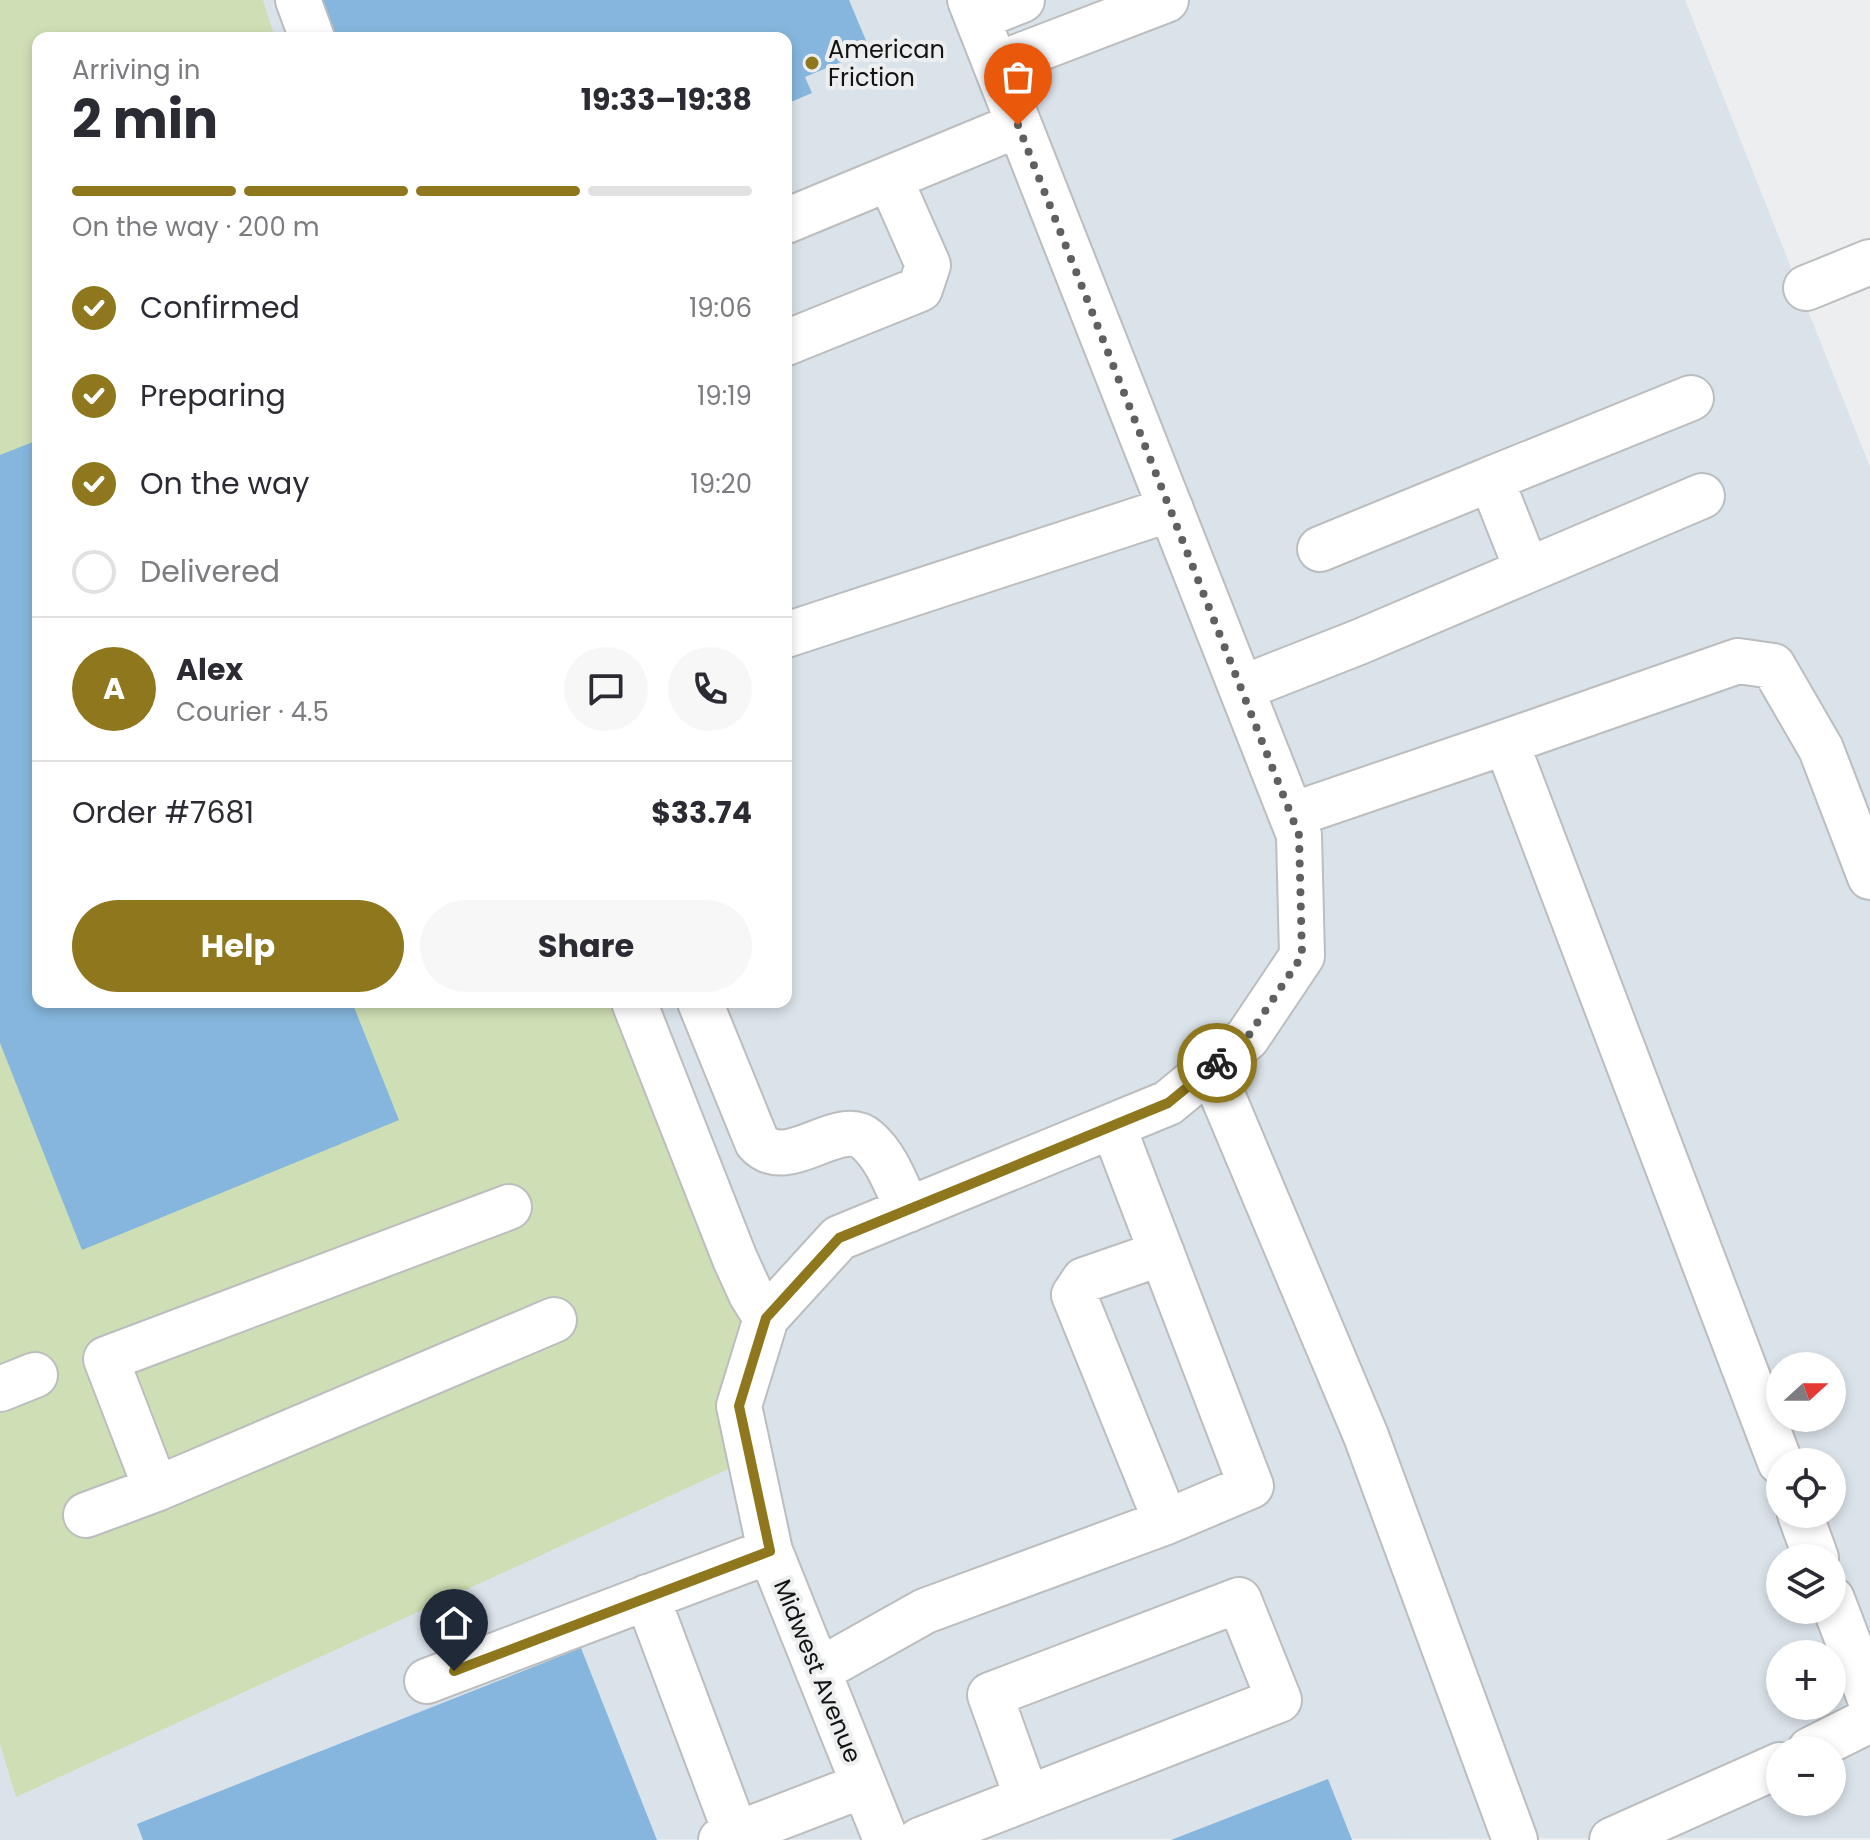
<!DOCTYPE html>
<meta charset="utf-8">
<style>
body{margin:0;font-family:Poppins,sans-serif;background:#f7f7f7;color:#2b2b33;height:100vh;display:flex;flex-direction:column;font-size:30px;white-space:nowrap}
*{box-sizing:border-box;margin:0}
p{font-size:26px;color:#7c7c81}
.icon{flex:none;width:44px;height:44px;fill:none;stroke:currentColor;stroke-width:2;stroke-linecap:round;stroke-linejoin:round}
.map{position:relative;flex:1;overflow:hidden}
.drawer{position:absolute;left:32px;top:32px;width:760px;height:976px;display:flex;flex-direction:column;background:#fff;border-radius:16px;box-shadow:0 4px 12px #0003}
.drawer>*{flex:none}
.needle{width:52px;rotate:69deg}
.controls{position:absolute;left:1766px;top:1352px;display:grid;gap:16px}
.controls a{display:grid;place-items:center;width:80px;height:80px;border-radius:50%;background:#fff;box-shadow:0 4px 12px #0003;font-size:40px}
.pin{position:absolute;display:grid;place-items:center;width:68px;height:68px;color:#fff;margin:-82px -34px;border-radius:50% 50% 50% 0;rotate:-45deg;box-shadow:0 0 8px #0007}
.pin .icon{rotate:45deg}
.courier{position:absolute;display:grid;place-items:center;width:80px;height:80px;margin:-40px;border:6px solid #8e771c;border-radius:50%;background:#fff;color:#222;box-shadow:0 2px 10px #0007}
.headline em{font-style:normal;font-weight:700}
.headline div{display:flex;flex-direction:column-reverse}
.headline{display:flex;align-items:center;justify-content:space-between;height:136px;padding:0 40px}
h1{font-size:52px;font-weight:700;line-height:60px}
.bar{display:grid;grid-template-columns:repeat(4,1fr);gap:12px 8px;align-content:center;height:96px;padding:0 40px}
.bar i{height:10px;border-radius:6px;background:#e1e1e2}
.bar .selected{background:#8e771c}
.bar p{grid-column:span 4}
.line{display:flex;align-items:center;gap:20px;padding:0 40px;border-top:2px solid #e1e1e2}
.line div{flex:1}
.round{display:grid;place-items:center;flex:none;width:84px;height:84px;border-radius:42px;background:#f7f7f7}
ol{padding:0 40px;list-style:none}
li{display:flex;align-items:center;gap:24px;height:88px}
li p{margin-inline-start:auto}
li .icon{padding:8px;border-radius:50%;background:#8e771c;color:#fff;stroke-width:4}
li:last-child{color:#7c7c81}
li i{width:44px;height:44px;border:4px solid #e1e1e2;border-radius:50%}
.cta{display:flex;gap:16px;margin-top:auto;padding:16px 40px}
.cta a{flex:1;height:92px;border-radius:48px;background:#8e771c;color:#fff;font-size:32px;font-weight:700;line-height:92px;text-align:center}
.cta a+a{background:#f7f7f7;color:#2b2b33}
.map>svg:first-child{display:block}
.built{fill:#dbe3ea;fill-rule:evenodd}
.green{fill:#cfdfb5}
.building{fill:#86b6dd}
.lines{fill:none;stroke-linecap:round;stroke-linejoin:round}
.minor-casing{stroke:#bbbdbe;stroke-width:48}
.minor{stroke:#fff;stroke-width:44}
.done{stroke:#5f6060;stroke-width:8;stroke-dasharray:0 14.4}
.route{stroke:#8e771c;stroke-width:10}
.poi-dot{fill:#8e771c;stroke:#edeeef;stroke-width:3}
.labels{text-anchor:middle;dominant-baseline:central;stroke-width:8;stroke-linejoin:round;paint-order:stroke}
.poi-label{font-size:24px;fill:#121313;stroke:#edeeef;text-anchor:start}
.street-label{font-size:24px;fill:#121313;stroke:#edeeef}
</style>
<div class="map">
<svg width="1870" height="1840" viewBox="0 0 1870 1840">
<rect width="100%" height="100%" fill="#edeeef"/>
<!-- built -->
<path class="built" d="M0,0H1685L1870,467V1838L0,1840ZM38,38H786V1002H38ZM1780,1366H1832V1418H1780ZM1780,1462H1832V1514H1780ZM1780,1558H1832V1610H1780ZM1780,1654H1832V1706H1780ZM1780,1750H1832V1802H1780Z"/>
<!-- green -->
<path class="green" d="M0,0H263L275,38H38V1002H638L759,1306L750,1459L16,1797L0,1744Z"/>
<!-- building -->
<path class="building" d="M311,0H849L870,50L805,77L812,93L786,104V38H327Z
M38,440V1002H352L399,1120L82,1250L0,1043V455Z
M581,1648L657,1840H143L137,1824Z
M1328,1779L1352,1840H1171Z"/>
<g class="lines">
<defs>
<path id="minor" d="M298,0L312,38
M977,18L1022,0
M996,65L1166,0
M786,221L1018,125
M1806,288L1870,262
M786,343L920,289L928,265L890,179
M1320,549L1491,479
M1527,570L1491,479L1691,398
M786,635L1171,509
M1242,688L1359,642L1702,496
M1506,742L1738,661L1773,666L1821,749L1870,877
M1292,815L1506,742L1780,1462
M634,1002L735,1259L751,1294L766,1318
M700,1002L757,1142C787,1176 839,1115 867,1140C887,1157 897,1187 908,1210
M1211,1068L1366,1436L1515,1840
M1162,1253L1084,1280L1074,1295L1166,1522
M0,1389L35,1375
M156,1489L106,1359L509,1207
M1800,1514L1816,1558
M86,1515L156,1489L554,1320
M647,1597L736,1834
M1832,1599L1870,1699
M818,1671L925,1611L1166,1522L1251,1486L1113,1126
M427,1681L770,1551
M1810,1750L1870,1720
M721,1840L864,1785
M886,1840L770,1551L739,1406L766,1318L839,1238L1168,1103L1247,1038L1302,956L1299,835L970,0
M920,1840L1279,1700L1239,1600L990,1695L1027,1798
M1612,1840L1780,1765"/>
</defs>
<!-- minor casing -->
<use href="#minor" class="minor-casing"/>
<!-- minor -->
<use href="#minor" class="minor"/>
</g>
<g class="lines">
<!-- done -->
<path class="done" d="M1018,125L1299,835L1302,956L1247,1038L1217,1063"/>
<!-- route -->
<path class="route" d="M454,1671L770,1551L739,1406L766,1318L839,1238L1168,1103L1217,1063"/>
</g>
<!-- markers -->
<circle class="poi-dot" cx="812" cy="63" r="8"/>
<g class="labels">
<!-- poi labels -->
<g class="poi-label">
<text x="828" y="49">American<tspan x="828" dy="28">Friction</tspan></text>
</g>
<!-- street labels -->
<g class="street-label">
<text transform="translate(818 1671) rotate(68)">Midwest Avenue</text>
</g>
</g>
</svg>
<div class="controls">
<a><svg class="needle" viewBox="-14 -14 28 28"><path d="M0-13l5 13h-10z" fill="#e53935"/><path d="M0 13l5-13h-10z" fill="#7c7c81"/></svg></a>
<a><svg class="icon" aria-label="locate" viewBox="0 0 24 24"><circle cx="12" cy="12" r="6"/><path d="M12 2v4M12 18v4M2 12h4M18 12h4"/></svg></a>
<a><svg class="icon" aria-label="layers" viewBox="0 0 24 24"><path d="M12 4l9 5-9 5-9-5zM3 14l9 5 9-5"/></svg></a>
<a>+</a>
<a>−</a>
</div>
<div class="pin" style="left:1018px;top:125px;background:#ea580c"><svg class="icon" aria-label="bag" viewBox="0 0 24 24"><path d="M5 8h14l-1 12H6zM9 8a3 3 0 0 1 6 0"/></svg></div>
<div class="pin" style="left:454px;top:1671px;background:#1f2937"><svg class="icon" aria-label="home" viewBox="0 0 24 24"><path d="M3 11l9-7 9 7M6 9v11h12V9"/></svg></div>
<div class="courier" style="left:1217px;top:1063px"><svg class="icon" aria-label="bike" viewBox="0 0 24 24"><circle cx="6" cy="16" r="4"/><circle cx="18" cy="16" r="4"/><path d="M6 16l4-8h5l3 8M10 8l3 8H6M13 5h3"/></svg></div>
<section class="drawer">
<div class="headline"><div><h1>2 min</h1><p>Arriving in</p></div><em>19:33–19:38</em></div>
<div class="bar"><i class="selected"></i><i class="selected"></i><i class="selected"></i><i></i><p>On the way · 200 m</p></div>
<ol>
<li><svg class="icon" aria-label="check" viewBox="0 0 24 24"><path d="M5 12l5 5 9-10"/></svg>Confirmed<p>19:06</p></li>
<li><svg class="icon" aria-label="check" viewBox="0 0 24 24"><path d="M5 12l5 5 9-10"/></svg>Preparing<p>19:19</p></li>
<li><svg class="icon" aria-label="check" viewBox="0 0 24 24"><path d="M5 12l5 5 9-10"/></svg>On the way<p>19:20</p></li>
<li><i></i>Delivered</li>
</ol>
<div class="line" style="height:144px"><b class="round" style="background:#8e771c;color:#fff">A</b><div><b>Alex</b><p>Courier · 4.5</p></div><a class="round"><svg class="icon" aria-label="chat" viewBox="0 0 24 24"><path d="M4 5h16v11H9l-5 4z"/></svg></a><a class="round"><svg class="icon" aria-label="phone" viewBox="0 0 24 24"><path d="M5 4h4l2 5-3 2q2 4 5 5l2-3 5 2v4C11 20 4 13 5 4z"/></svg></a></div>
<div class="line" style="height:104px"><div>Order #7681</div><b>$33.74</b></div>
<div class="cta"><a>Help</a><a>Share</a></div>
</section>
</div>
